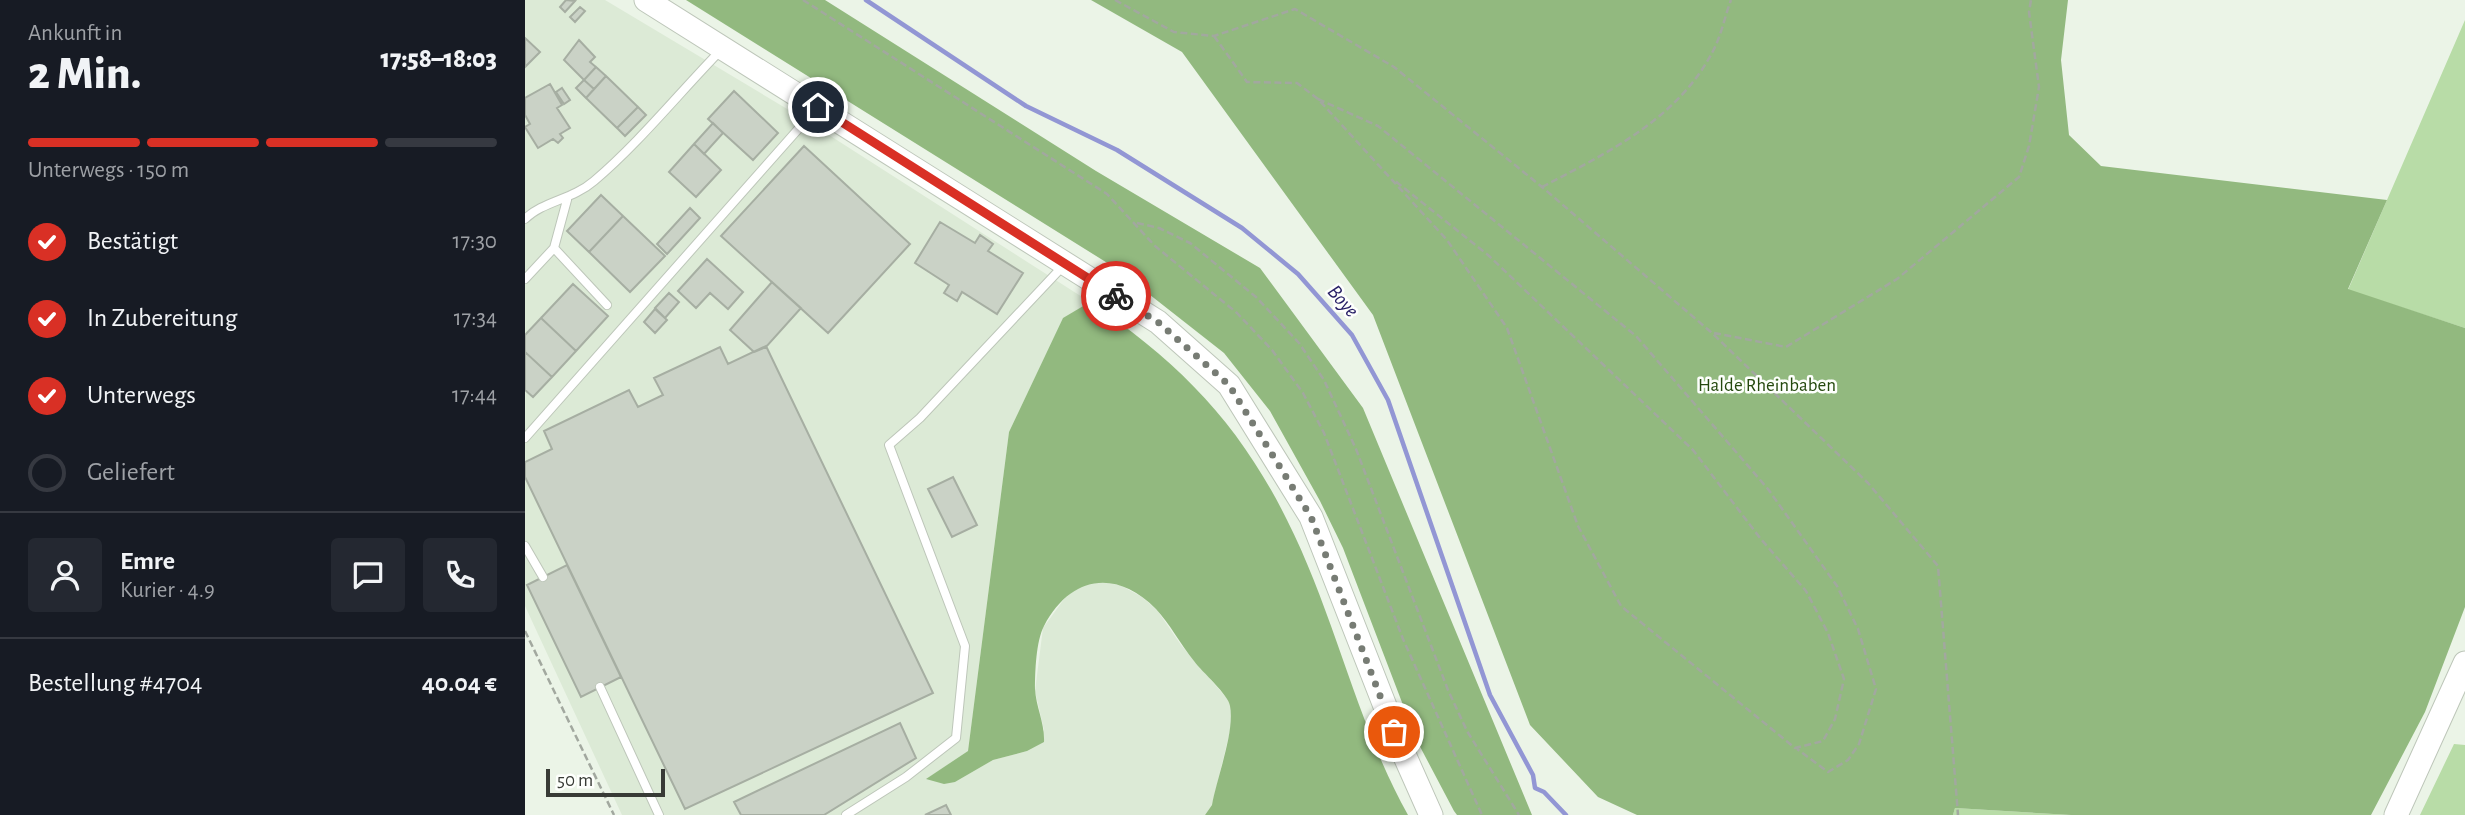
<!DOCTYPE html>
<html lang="de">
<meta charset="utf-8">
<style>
body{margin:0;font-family:"Alegreya Sans",sans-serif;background:#242831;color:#f1f3f6;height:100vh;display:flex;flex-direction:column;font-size:26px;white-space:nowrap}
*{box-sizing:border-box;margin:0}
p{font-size:23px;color:#9ea1a6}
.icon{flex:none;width:38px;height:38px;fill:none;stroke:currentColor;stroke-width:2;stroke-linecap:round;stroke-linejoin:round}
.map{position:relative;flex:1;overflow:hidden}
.sheet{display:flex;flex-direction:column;background:#171b24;width:525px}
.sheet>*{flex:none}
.scale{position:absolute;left:21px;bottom:18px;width:119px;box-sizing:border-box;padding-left:7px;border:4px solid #383b36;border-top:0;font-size:19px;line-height:24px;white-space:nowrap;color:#383b36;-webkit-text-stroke:5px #fdfffc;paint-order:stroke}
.pin{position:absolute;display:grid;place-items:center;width:60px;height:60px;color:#fff;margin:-30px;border:4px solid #fff;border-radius:50%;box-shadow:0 2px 7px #0007}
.courier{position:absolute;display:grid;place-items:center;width:70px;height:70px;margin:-35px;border:5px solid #d93025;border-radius:50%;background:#fff;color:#222;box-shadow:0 2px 9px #0007}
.summary em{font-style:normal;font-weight:800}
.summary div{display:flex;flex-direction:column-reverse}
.summary{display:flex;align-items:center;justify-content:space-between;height:119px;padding:0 28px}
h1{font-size:46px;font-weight:800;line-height:52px}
.bar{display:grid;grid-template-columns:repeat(4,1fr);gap:10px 7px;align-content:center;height:84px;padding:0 28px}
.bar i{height:9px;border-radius:5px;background:#363941}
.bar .on{background:#d93025}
.bar p{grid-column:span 4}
.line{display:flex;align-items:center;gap:18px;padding:0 28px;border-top:2px solid #363941}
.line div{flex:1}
.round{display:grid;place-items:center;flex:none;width:74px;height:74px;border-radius:7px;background:#242831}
ol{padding:0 28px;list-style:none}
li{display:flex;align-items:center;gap:21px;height:77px}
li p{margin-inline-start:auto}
li .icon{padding:7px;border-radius:50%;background:#d93025;color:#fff;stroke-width:4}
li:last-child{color:#9ea1a6}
li i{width:38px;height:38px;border:4px solid #363941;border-radius:50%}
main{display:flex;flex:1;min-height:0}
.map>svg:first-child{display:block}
.built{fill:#dcead6}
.green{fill:#b8dca7}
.forest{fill:#92b97f}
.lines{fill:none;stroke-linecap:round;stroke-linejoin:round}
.stream{stroke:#9296d4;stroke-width:4.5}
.building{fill:#cad2c6;stroke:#a6aea2;stroke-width:2}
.lane-casing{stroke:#bdc6b9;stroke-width:10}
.secondary-casing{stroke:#bdc6b9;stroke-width:25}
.path{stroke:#a2a89f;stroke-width:2.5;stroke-dasharray:7 3.5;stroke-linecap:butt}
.lane{stroke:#fff;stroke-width:8}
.secondary{stroke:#fff;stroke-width:23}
.done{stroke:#777c74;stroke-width:7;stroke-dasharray:0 12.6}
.route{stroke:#d93025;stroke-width:9}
.labels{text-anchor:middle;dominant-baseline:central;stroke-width:5;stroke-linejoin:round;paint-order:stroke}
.park-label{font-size:19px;fill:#24490d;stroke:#fdfffc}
.water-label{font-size:21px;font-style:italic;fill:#261e65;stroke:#fdfffc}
</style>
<main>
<section class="sheet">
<div class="summary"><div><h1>2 Min.</h1><p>Ankunft in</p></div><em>17:58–18:03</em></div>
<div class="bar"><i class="on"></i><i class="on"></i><i class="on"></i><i></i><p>Unterwegs · 150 m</p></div>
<ol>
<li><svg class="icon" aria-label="check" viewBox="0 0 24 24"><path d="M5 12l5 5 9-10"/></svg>Bestätigt<p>17:30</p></li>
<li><svg class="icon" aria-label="check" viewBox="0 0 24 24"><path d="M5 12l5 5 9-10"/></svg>In Zubereitung<p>17:34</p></li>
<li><svg class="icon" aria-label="check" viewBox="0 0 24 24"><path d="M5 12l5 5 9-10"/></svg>Unterwegs<p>17:44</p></li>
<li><i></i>Geliefert</li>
</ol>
<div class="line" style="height:126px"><a class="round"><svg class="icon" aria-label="person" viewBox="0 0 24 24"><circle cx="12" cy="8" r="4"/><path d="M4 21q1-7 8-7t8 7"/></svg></a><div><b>Emre</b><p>Kurier · 4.9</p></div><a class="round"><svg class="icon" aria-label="chat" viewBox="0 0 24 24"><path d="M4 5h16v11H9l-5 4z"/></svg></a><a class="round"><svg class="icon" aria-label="phone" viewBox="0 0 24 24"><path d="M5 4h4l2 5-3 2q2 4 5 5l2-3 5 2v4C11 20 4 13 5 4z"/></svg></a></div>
<div class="line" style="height:91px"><div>Bestellung #4704</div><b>40.04 €</b></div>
</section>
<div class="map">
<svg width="1940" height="815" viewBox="0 0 1940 815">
<rect width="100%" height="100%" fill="#ebf4e7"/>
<!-- built -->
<path class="built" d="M0,0H80L279,119L565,302L538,319L484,432L443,751L430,782L468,760L502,751L519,730L510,691L518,628L542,595L556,586L580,581L595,585L617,597L632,610L656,645L705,702L707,723L687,805L680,815H97L0,606Z"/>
<!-- green -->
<path class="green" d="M1940,20V328L1823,290Z
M1929,744L1940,745V815H1895Z
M1430,808L1546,815H1428Z"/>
<!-- forest -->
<path class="forest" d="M161,0H300L571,171L735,268L838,408L1007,815H932L929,811L891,739L818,548L795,501L745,411L699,353L592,269Z
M566,0H1543L1536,60L1544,135L1576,166L1862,200L1823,289L1940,328V607L1900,712L1846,815H1546L1430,808L1428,815H1112L1073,797L1005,725L848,315L657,52Z
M565,302C654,362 714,423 762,520C810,615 831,722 883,815H680L687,805C692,777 710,732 705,706C704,695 677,672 669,661C656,645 645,624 631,609C591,568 545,576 519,626C511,641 510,672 510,689C511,707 520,724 519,742L502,751L468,760L430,782L419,784L401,779L443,751L484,432L538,318Z"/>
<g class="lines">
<!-- stream -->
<path class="stream" d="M341,0L501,106L592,150L717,228L773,274L827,335L863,400L965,695L1008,775L1010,788L1019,792L1041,815"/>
</g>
<!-- building -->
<path class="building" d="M41,0L50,1L40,12L35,7Z
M55,7L60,11L50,22L45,17Z
M0,38L15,52L0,67Z
M54,40L70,57L65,62L71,67L59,80L39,60Z
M71,67L81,76L69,89L59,80Z
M81,76L113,107L92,128L61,98Z
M59,80L69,89L61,98L51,88Z
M25,84L37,105L32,108L45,128L35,134L38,138L33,143L28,139L13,148L0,127L5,124L0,115V98Z
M37,88L45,100L39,104L31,92Z
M209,91L253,133L228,160L183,119Z
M113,107L121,115L100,136L92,128Z
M188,123L198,133L179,154L169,144Z
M169,144L196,170L171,197L144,172Z
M279,146L385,244L303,333L196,236Z
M76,195L98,216L64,252L42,231Z
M165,208L175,218L142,254L132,244Z
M98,216L140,256L105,292L64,252Z
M415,222L450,243L455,235L468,244L463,251L498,273L472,314L437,292L432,301L419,293L424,285L390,263Z
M182,259L218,292L203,309L185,293L171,308L153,291Z
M247,282L276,308L241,347L229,352L205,330Z
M48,284L83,316L51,351L16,318Z
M144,293L154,302L140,318L130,308Z
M130,309L142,320L130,333L119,322Z
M16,318L51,351L27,377L0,352V335Z
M241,346L408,693L160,809L0,477V462L27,449L19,431L104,390L113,407L138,395L129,378L195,347L203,364Z
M0,352L27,377L8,397L0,390Z
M428,477L452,525L427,537L403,489Z
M42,565L96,677L56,697L2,585Z
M375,723L391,758L299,815H216L209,802Z
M421,805L426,815H400Z"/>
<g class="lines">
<defs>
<path id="lane" d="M0,219C18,201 47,200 69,181C114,143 155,92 196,50
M29,248L82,305
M0,279L29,248L42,200
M0,438L291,109
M0,546L18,577
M75,687L134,815
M321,815L381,777L431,738L440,646L364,445L395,418L539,265"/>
<path id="secondary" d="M121,0L633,322L704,385L786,517L878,752L906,815
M1871,815L1940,663"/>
</defs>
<!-- lane casing -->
<use href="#lane" class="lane-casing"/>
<!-- secondary casing -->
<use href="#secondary" class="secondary-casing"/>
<!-- path -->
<path class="path" d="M278,0L582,194L630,246L712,313L747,350L778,393L799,433L878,639L957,815
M590,0L649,32L689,36L770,9L869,67L1017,187L1187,333L1343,483L1413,566L1433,815
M689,36L722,82L772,83L793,99L922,240L982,328L1053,526L1096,606L1270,748L1298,741L1310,719L1319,679L1303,633L1281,591L1235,538L1168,450L963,255L869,180
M793,99L853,126L1111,336L1243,489L1312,586L1333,629L1351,689L1334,744L1323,760L1303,772L1272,749
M1017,187C1082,153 1153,119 1188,51C1196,36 1200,16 1206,0
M612,223L634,228L665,243L731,297L774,343L799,380L831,449L923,690L942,731L994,815
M1189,333L1261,347L1372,279L1494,177L1504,146L1514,87L1504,12L1506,0
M0,631L89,815"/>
<!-- lane -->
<use href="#lane" class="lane"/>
<!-- secondary -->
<use href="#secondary" class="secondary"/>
</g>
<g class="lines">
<!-- done -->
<path class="done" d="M591,296L633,322L704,385L786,517L869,732"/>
<!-- route -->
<path class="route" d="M293,107L591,296"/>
</g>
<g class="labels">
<!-- park labels -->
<g class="park-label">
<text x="1242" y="385">Halde Rheinbaben</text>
</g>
<!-- water labels -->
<g class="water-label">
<text transform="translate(818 301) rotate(49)">Boye</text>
</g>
</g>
</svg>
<div class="scale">50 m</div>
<div class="pin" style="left:869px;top:732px;background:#ea580c"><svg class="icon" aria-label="bag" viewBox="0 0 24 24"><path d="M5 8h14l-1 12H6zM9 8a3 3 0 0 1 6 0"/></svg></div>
<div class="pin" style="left:293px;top:107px;background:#1f2937"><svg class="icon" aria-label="home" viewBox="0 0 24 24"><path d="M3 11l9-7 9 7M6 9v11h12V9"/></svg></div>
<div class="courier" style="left:591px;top:296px"><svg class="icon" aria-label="bike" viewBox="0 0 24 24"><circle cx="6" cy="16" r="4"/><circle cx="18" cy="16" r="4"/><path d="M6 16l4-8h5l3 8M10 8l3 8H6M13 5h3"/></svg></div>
</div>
</main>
